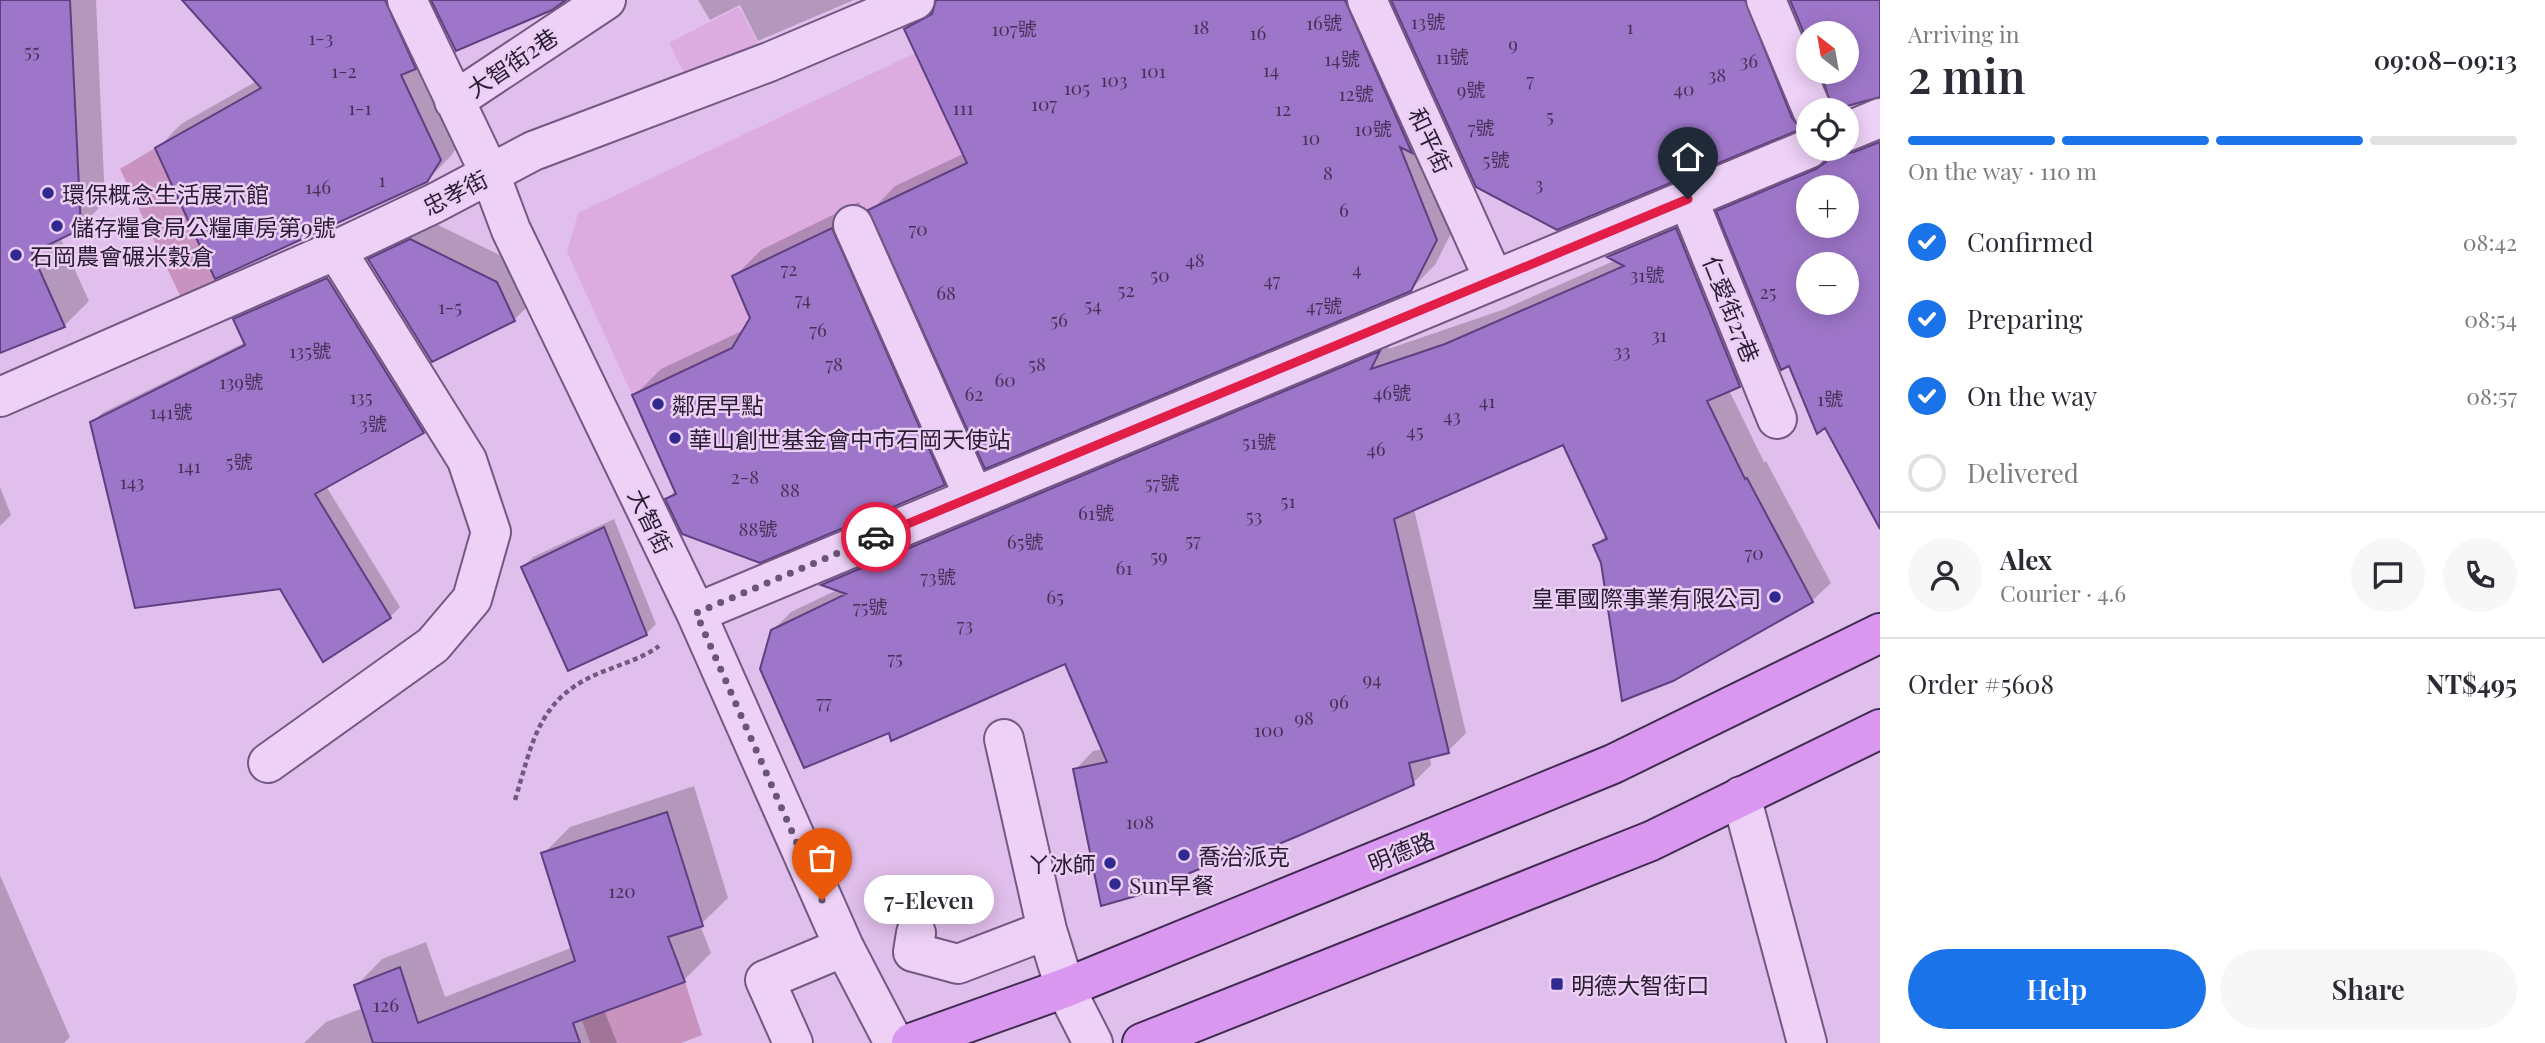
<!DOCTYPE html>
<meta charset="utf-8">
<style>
body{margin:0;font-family:"Playfair Display","Noto Sans TC",serif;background:#f7f7f7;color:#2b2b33;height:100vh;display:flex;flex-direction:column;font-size:26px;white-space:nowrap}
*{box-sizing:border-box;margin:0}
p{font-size:23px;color:#7c7c81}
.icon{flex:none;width:38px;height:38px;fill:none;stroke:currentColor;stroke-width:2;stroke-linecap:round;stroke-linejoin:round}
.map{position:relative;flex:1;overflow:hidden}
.panel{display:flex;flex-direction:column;background:#fff;width:665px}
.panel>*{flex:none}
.needle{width:46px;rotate:329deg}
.buttons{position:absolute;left:1796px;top:21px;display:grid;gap:14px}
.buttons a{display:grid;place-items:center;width:63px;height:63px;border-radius:50%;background:#fff;box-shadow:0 4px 18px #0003;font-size:35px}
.pin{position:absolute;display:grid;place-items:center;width:60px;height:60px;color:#fff;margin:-72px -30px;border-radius:50% 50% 50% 0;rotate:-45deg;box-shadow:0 0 7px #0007}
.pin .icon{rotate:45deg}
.courier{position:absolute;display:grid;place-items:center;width:70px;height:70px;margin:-35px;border:5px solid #e11d48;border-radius:50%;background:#fff;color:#222;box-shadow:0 2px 9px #0007}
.bubble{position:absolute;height:49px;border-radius:24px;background:#fff;box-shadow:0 4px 18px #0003;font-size:23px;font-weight:600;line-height:49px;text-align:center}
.overview em{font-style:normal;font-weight:600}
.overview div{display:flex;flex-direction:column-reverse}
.overview{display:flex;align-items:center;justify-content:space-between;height:119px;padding:0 28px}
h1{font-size:46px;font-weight:600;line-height:52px}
.bar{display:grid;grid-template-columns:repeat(4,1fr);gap:10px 7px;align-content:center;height:84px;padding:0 28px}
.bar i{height:9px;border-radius:5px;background:#e1e1e2}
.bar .active{background:#1a73e8}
.bar p{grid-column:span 4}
.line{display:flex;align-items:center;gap:18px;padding:0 28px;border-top:2px solid #e1e1e2}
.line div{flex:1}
.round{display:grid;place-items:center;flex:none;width:74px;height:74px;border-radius:37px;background:#f7f7f7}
ol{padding:0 28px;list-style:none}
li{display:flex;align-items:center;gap:21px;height:77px}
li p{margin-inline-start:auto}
li .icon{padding:7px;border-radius:50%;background:#1a73e8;color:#fff;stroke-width:4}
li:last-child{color:#7c7c81}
li i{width:38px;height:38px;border:4px solid #e1e1e2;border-radius:50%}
.button{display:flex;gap:14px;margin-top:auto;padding:14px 28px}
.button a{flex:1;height:80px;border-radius:42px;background:#1a73e8;color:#fff;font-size:28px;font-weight:600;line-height:80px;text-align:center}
.button a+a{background:#f7f7f7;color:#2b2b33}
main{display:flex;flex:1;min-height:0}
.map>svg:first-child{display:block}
.farmland{fill:#dcace1}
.green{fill:#c993bf}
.shadow{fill:#0003;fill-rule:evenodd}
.building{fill:#9e76c9;stroke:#5e3f81;stroke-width:2;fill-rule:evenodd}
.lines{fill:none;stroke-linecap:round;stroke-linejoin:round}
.minor-casing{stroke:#725883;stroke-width:42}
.major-casing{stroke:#402c51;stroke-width:42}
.path{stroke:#725883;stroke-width:4.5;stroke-dasharray:5 3.5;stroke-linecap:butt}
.minor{stroke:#eed1f7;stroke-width:38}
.major{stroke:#d997ef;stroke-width:38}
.done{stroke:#695574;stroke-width:7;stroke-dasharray:0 12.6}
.route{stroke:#e11d48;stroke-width:9}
.poi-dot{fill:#302a90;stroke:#ebcef3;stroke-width:2.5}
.labels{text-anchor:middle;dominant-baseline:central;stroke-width:5;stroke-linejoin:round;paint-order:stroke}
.number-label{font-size:19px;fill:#463258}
.street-label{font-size:23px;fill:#291c33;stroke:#ebcef3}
.poi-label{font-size:23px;fill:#291c33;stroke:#ebcef3;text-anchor:start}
</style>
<main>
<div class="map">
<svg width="1880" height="1043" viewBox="0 0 1880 1043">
<rect width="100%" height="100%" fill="#e1bfec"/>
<!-- farmland -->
<path class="farmland" d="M739,7L759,45L686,77L669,43Z
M915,53L967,162L732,276L759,336L632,395L567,252L578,213Z"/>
<!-- green -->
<path class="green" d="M155,148L219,287L184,304L120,169Z
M685,982L702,1035L681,1043H590L582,1020Z"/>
<!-- shadow -->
<path class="shadow" d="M0,0H96L105,202L80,227L60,237L89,301L64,326L0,351Z
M181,0H418L464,135L451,156L426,181L157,149L181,124L257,81Z
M698,0H854L758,41L740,5L710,20Z
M938,0H1378L1461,214L1435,265L1410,290L871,211L895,186L965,153L906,29Z
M1393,0H1776L1808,119L1800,127L1557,228Z
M1792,0H1880V87L1870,97L1834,110V101L1822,72H1846V33H1808Z
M1880,130V525L1790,364L1718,211L1737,193L1829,155L1830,149H1846ZM1808,187H1846V226H1808ZM1808,264H1846V303H1808Z
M859,202L971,457L944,484L667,499L676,490L635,395L661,369L746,329L752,318L734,277L761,250Z
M1695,211L1758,367L1739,385L1729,390L1764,462L1766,461L1831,583L1812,601L1603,562L1595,546L1607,534L1563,442L1414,509L1466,733L1448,751L1430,756L1431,765L1413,783L1240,850L1075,770L1093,751L1104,749L1066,661L890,731L772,631L791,612L839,589L824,584L841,567L1395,335L1388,349L1502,310L1616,260L1610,256L1627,239Z
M430,221L516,263L533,301L514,320L370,260L389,240Z
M338,269L433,422L423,432L326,486L400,607L390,617L281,587L92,423L102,413L246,342L235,319L245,310ZM335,273L336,276L245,316V312Z
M0,487L11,515L0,526Z
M614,519L656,624L646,634L523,567L533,557Z
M694,786L728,898L700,925L711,953L684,980L604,1010L617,1043H304L326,1022L363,1008L356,986L382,959L426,942L445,997L573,947L543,854L570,827Z
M0,875L70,1037L64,1043H0Z"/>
<!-- building -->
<path class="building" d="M0,0H70L81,229L32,253L65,327L0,353Z
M182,0H385L416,69L401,75L441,160L427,182L215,279L155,148L261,88Z
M431,0H566L552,10L456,51Z
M936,0H1345L1412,153L1400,147L1437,240L1411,291L985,469L868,210L967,163L904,29L932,14Z
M1391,0H1745L1792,118L1801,129L1557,230L1476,187Z
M1790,0H1880V97L1833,110L1820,72H1846V33H1808V43Z
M1880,142V529L1825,428L1817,434L1789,366L1781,370L1716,211L1816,169L1826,162L1829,149L1842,154L1854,152ZM1808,187H1846V226H1808ZM1808,264H1846V303H1808Z
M832,228L945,485L760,563L682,534L665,499L676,494L632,395L732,348L750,318L732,276Z
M1676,228L1740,387L1707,401L1745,479L1747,478L1813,602L1673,681L1622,701L1601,563L1593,545L1607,539L1563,445L1394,519L1449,753L1409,763L1414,785L1298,836L1240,860L1239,852L1136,896L1101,906L1073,769L1107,762L1065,664L891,741L889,733L804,768L760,669L771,630L846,594L821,585L1380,351L1371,369L1445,344L1624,266L1607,257Z
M410,239L497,282L515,321L432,362L368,259Z
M327,278L424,433L315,494L391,618L323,662L280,589L135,608L90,422L245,345L233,319Z
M604,527L647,635L568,671L521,567Z
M667,812L703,926L668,937L685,982L573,1023L580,1043H373L354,985L400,967L418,1023L575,961L541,853Z"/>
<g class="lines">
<defs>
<path id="minor" d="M407,0L490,174L511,230L696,613L844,947L894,1043
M1367,0L1494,280
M1766,0L1812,110
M454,101L606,0
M1846,132L1880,118
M1688,199L1777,419
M853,225L973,495
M0,397L336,250L435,203L533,151L769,62L915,0
M696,613L1808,149
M1004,739L1047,930L1065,988L1093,1043
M268,763L433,645L472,599L491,532L467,460L336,250
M1741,796L1807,1043
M916,933L913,952L958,964L1047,930
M793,1043L765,980L844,947"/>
<path id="major" d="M911,1043L1065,988L1613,764L1880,633
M1142,1043L1651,841L1880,729"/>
</defs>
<!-- minor casing -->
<use href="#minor" class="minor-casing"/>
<!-- major casing -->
<use href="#major" class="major-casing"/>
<!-- path -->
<path class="path" d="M515,800C532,745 537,701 595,675C615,666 642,659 659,646"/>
<!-- minor -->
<use href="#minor" class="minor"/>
<!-- major -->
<use href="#major" class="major"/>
</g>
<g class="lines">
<!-- done -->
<path class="done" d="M822,900L696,613L876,537"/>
<!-- route -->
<path class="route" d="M876,537L1688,199"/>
</g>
<!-- markers -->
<g class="poi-dot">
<circle cx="48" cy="193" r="7"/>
<circle cx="57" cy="226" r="7"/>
<circle cx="16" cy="255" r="7"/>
<circle cx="658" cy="404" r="7"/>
<circle cx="675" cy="438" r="7"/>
<circle cx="1775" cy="597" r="7"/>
<circle cx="1184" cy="855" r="7"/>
<circle cx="1110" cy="863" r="7"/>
<circle cx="1115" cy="884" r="7"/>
<rect x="1550" y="977" width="14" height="14" rx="3.5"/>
</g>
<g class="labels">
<!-- number labels -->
<g class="number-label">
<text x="1428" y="21">13號</text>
<text x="1324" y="22">16號</text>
<text x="1201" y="26">18</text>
<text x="1630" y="26">1</text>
<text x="1014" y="28">107號</text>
<text x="1258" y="32">16</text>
<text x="321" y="37">1-3</text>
<text x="1513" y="43">9</text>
<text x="32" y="50">55</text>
<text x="1452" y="56">11號</text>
<text x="1342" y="58">14號</text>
<text x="1749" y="60">36</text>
<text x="1271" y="69">14</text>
<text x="344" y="70">1-2</text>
<text x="1153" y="70">101</text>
<text x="1717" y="74">38</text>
<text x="1114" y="79">103</text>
<text x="1530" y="79">7</text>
<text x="1077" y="87">105</text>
<text x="1684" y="88">40</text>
<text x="1471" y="89">9號</text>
<text x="1356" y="93">12號</text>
<text x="1044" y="103">107</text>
<text x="360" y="107">1-1</text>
<text x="963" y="107">111</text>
<text x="1283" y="108">12</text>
<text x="1550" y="115">5</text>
<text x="1481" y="127">7號</text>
<text x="1373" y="128">10號</text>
<text x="1311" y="137">10</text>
<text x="1496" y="159">5號</text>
<text x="1328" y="172">8</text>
<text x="382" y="179">1</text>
<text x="1539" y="183">3</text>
<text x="318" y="186">146</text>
<text x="1344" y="209">6</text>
<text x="918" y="228">70</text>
<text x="1195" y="259">48</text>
<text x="789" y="268">72</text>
<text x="1357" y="268">4</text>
<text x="1160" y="274">50</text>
<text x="1647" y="274">31號</text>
<text x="1272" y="279">47</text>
<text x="1126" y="289">52</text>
<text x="1768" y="291">25</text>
<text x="946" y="292">68</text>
<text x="803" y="298">74</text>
<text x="1093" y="304">54</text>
<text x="1324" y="305">47號</text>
<text x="450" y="306">1-5</text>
<text x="1059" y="319">56</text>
<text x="818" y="329">76</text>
<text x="1659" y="334">31</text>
<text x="310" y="350">135號</text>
<text x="1622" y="350">33</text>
<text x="834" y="363">78</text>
<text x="1037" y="363">58</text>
<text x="1005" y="379">60</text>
<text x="241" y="381">139號</text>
<text x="1392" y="392">46號</text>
<text x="974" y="393">62</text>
<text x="361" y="396">135</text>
<text x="1830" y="398">1號</text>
<text x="1487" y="400">41</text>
<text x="171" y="411">141號</text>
<text x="1452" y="415">43</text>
<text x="373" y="423">3號</text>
<text x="1415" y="430">45</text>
<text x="1259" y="441">51號</text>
<text x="1376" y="448">46</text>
<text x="239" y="461">5號</text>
<text x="189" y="465">141</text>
<text x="745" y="476">2-8</text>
<text x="132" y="481">143</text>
<text x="1162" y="482">57號</text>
<text x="790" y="489">88</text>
<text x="1288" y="500">51</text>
<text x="1096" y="512">61號</text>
<text x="1254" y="515">53</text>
<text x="758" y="528">88號</text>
<text x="1193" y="539">57</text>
<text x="1025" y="541">65號</text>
<text x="1754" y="552">70</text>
<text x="1159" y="555">59</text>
<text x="1124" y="567">61</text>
<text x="938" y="576">73號</text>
<text x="1055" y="596">65</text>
<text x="870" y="606">75號</text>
<text x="965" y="624">73</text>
<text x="895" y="657">75</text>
<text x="1372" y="678">94</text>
<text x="824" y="701">77</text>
<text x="1339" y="701">96</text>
<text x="1304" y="717">98</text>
<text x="1269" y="729">100</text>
<text x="1140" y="821">108</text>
<text x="622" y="890">120</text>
<text x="386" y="1004">126</text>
</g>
<!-- street labels -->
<g class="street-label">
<text transform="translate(512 62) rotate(-34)">大智街2巷</text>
<text transform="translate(1431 140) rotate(65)">和平街</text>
<text transform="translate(455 192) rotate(-27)">忠孝街</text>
<text transform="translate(1732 309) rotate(68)">仁愛街27巷</text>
<text transform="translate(651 521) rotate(64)">大智街</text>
<text transform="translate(1401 851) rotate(-22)">明德路</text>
</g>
<!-- poi labels -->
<g class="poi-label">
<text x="62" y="193">環保概念生活展示館</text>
<text x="71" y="226">儲存糧食局公糧庫房第9號</text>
<text x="30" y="255">石岡農會碾米穀倉</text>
<text x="672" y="404">鄰居早點</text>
<text x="689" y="438">華山創世基金會中市石岡天使站</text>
<text x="1761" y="597" text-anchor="end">皇軍國際事業有限公司</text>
<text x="1198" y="855">喬治派克</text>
<text x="1096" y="863" text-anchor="end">ㄚ冰師</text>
<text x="1129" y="884">Sun早餐</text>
<text x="1571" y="984">明德大智街口</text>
</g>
</g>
</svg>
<div class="buttons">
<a><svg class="needle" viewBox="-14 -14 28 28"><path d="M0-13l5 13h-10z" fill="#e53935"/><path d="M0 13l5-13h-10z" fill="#7c7c81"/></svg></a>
<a><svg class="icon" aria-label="locate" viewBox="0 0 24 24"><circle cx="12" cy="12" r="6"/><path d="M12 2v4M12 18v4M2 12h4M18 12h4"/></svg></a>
<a>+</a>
<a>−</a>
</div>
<div class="pin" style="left:822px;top:900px;background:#ea580c"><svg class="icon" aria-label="bag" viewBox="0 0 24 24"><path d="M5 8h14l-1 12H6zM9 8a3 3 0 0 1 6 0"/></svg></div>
<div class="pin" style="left:1688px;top:199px;background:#1f2937"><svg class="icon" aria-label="home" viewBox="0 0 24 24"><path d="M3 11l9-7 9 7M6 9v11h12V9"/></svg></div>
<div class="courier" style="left:876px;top:537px"><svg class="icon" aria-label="car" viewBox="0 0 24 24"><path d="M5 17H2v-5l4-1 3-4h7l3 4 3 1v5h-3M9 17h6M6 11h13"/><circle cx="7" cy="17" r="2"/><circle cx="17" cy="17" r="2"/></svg></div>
<div class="bubble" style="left:864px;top:875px;width:130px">7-Eleven</div>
</div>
<section class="panel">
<div class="overview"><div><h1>2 min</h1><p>Arriving in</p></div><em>09:08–09:13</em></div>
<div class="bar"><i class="active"></i><i class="active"></i><i class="active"></i><i></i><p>On the way · 110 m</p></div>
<ol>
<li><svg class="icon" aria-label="check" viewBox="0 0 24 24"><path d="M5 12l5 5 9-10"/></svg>Confirmed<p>08:42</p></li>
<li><svg class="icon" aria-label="check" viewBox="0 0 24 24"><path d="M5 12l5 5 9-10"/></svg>Preparing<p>08:54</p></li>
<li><svg class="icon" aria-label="check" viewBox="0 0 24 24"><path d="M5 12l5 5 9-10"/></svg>On the way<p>08:57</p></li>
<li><i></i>Delivered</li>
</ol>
<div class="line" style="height:126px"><a class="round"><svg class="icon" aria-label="person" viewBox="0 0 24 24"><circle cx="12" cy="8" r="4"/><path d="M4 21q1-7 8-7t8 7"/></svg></a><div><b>Alex</b><p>Courier · 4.6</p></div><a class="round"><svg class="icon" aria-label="chat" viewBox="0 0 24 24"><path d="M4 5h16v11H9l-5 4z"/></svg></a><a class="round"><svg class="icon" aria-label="phone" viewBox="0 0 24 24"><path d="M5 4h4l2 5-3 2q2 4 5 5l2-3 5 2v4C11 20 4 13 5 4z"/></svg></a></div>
<div class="line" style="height:91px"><div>Order #5608</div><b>NT$495</b></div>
<div class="button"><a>Help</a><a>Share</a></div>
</section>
</main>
